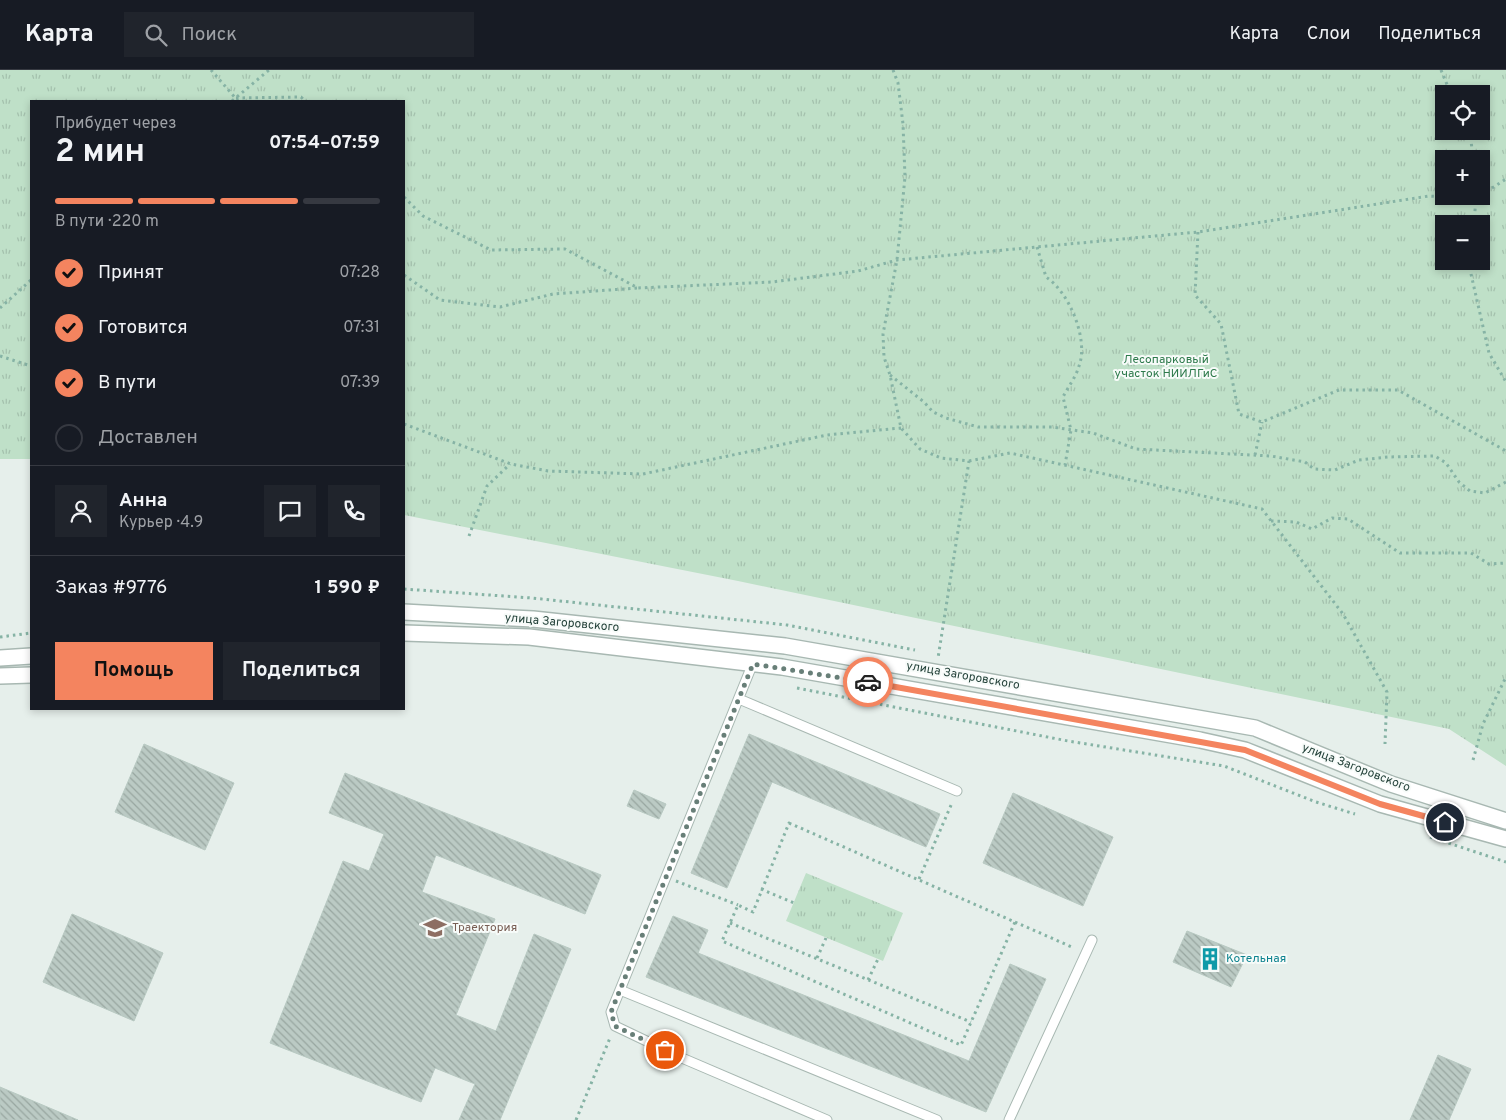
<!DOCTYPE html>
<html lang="ru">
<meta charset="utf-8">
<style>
body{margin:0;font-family:Overpass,sans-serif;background:#20242c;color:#f1f3f6;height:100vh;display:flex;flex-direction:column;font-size:19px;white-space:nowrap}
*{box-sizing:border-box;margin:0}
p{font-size:16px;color:#9ea1a6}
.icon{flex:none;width:28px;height:28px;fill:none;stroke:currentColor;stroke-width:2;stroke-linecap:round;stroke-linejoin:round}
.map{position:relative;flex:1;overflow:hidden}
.side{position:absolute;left:30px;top:30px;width:375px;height:610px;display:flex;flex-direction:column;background:#171b24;border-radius:0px;box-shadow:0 2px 8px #0003}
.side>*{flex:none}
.fabs{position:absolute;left:1435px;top:15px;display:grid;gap:10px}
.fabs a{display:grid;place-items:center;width:55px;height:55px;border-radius:0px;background:#171b24;box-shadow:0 2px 8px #0003;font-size:25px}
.pin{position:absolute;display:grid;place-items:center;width:42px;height:42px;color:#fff;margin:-21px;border:2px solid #fff;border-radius:50%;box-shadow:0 1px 5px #0007}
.courier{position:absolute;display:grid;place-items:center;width:50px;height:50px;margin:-25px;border:4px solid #f4845f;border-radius:50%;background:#fff;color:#222;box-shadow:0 1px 6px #0007}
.summary em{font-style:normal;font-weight:700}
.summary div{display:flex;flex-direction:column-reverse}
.summary{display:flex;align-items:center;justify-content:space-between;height:85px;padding:0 25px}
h1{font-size:32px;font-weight:700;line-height:38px}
.bar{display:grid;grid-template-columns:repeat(4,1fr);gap:8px 5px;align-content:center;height:60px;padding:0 25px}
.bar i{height:6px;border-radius:4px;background:#363941}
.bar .selected{background:#f4845f}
.bar p{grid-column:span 4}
.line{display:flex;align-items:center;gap:12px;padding:0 25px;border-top:1px solid #363941}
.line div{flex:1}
.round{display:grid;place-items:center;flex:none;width:52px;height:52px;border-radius:0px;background:#20242c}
ol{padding:0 25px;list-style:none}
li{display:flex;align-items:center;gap:15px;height:55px}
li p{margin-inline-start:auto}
li .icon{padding:5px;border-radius:50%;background:#f4845f;color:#111;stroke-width:4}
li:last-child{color:#9ea1a6}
li i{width:28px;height:28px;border:2px solid #363941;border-radius:50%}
.button{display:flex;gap:10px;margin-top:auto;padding:10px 25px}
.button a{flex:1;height:58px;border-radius:0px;background:#f4845f;color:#111;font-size:20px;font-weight:700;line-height:58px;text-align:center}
.button a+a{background:#20242c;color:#f1f3f6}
header{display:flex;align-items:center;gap:30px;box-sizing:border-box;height:70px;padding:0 25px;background:#171b24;border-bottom:1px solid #363941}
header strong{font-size:24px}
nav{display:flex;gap:28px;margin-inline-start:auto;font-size:18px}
.search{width:350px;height:45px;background:#20242c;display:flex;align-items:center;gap:12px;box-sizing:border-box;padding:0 18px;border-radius:0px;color:#9ea1a6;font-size:19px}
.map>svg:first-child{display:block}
.park{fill:url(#park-tufts);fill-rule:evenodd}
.building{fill:url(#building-back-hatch);stroke:#b8c9c2}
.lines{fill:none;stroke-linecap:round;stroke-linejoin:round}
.service-casing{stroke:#a8b8b2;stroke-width:11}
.tertiary-casing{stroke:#a8b8b2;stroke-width:18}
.path{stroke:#86b3a5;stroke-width:3;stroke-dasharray:2.5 4;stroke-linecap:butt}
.service{stroke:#fff;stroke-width:9}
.tertiary{stroke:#fff;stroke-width:15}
.done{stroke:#687f78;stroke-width:5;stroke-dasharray:0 9}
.route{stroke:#f4845f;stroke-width:6}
.labels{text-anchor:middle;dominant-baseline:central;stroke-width:4;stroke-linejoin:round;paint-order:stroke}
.park-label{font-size:12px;fill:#2d7a4b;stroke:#f7fbf9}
.street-label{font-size:12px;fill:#24423a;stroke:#f7fbf9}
.education-label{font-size:12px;fill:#785e54;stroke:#f7fbf9;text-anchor:start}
.culture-label{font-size:12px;fill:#0d838f;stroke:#f7fbf9;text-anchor:start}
</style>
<header>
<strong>Карта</strong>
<div class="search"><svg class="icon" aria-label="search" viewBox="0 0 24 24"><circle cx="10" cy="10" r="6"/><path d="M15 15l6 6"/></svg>Поиск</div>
<nav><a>Карта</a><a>Слои</a><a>Поделиться</a></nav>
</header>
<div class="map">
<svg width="1506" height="1050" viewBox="0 0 1506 1050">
<defs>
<pattern id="park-tufts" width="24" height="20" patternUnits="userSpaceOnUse" patternTransform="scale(1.25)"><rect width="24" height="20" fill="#bfe0c8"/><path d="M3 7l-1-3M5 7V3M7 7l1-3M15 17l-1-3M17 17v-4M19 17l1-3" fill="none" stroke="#a4c1ad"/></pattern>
<pattern id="building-back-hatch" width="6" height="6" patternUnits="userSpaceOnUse" patternTransform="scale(1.25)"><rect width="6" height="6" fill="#bbcac4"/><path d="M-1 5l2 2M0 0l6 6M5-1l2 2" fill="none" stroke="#98a6a0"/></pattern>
</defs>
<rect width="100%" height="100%" fill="#e6efeb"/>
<!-- park -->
<path class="park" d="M0,0H1506V696L1449,659L738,511L404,445V31H31V389H0ZM1444,24H1481V61H1444ZM1444,89H1481V126H1444ZM1444,154H1481V191H1444Z
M806,803L903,843L883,891L786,851Z"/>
<!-- building -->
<path class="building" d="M749,664L940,744L926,777L772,712L727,818L691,803Z
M144,674L234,713L205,780L115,742Z
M345,703L601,805L585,844L436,785L422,822L495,849L456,945L496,961L534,864L571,879L500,1050H459L475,1014L435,998L421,1032L270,973L343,791L369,801L384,764L329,743Z
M634,720L666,734L659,749L627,736Z
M1013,723L1113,767L1083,836L983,793Z
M72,844L163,883L134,951L43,912Z
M673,846L708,860L698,883L969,991L1010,894L1046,909L986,1042L646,907Z
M1187,861L1247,885L1231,917L1173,892Z
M1438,985L1471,999L1449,1050H1410Z
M0,1017L78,1050H0Z"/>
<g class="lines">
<defs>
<path id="service" d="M753,593L611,942L615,956L682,988L827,1050
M739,629L957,721
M620,920L937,1050
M1009,1050L1092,870"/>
<path id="tertiary" d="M404,542L533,549L785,576L1255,658L1391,714L1506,751
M404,563L529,567L782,597L1200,670L1245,680L1380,734L1506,769
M0,588L31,586
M0,606L31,605"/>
</defs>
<!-- service casing -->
<use href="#service" class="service-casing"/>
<!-- tertiary casing -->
<use href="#tertiary" class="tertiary-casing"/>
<!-- path -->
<path class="path" d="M211,0L238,31
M893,0L898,13L903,54L905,107L897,190L883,264L884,287L890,305L901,358L920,379L941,388L969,391L938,588
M1441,0L1451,24
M236,28L301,27L305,31
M232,31L269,0
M1470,61L1473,89
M1481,125L1506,109
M404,127L423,146L491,180L565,179L638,218L772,212L858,201L897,190L1198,162L1429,126L1476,129L1479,126
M1474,154L1476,127
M1198,162L1195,225L1221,254L1239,344L1262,352L1339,320H1398L1506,381
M1037,177L1046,207C1069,222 1089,269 1079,296C1076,307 1068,317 1063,327L1071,360L1065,395
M1471,191V204L1489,283L1506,312
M404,205L440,230L500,237L553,224L638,218
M0,238L31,210
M0,286L31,296
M890,305L924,332L933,342L946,348L978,357H1052L1093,363L1136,379L1271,386L1305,392L1314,399L1335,400L1359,390L1388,387L1435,386L1446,393L1459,412L1470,421L1485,423L1506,412
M404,354L511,394L548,401L643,404L827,365L901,358
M1255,385L1262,352
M969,391L1010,383L1262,439L1343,544L1387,622L1385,674
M1271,451L1296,452L1312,459L1332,448L1348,449L1400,483H1471L1489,494L1506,493
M469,466L487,416L510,394
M404,519L532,528L787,555L915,580
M0,567L31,563
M797,618L1068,671L1224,696L1316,732L1355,744
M1473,690L1483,654L1506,607
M789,753L1015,852L961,975L722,871L738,835L753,842Z
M1430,767L1506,792
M919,809L952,733
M676,811L738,835
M761,819L794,833
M1015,852L1074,878
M730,853L971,952
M817,888L826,868
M868,910L878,889
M576,1050L610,968"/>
<!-- service -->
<use href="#service" class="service"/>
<!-- tertiary -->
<use href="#tertiary" class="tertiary"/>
</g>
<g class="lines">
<!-- done -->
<path class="done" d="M665,980L615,956L611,942L753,594L868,612"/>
<!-- route -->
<path class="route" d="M868,612L1245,680L1380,734L1445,752"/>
</g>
<!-- icons -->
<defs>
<symbol id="school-bare" viewBox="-9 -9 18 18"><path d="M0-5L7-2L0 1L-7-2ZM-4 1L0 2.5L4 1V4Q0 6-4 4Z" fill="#8d6e63" stroke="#f7fbf9" stroke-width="2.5" paint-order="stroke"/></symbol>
<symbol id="building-bare" viewBox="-9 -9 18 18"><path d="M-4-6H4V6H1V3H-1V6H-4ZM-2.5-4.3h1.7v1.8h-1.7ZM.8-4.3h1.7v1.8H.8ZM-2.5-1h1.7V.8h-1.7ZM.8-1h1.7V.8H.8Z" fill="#0f9aa8" stroke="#f7fbf9" stroke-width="2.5" paint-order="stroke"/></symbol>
</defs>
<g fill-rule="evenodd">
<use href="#school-bare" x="419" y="842" width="32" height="32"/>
<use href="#building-bare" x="1194" y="873" width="32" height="32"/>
</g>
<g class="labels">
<!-- park labels -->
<g class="park-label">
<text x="1166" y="290">Лесопарковый<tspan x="1166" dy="14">участок НИИЛГиС</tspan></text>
</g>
<!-- street labels -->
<g class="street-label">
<text transform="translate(562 553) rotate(5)">улица Загоровского</text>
<text transform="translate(963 606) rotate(10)">улица Загоровского</text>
<text transform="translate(1356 698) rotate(21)">улица Загоровского</text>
</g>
<!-- education labels -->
<g class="education-label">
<text x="452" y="858">Траектория</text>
</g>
<!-- culture labels -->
<g class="culture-label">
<text x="1226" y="889">Котельная</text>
</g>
</g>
</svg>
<div class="fabs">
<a><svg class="icon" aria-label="locate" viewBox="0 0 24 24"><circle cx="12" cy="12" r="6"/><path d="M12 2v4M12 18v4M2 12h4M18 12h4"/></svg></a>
<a>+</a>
<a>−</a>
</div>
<div class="pin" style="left:665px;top:980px;background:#ea580c"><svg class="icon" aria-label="bag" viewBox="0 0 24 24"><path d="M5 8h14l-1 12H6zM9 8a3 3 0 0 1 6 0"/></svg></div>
<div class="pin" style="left:1445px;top:752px;background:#1f2937"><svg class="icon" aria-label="home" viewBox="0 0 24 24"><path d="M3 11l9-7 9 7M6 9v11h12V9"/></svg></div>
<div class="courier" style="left:868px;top:612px"><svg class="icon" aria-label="car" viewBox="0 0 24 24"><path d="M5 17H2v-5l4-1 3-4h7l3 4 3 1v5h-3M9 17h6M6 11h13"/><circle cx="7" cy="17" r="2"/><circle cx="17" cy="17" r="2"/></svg></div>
<section class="side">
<div class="summary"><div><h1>2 мин</h1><p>Прибудет через</p></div><em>07:54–07:59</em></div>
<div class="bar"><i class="selected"></i><i class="selected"></i><i class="selected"></i><i></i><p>В пути · 220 m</p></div>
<ol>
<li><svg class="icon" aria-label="check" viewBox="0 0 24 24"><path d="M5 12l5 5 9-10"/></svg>Принят<p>07:28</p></li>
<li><svg class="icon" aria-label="check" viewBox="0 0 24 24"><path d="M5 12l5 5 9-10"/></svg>Готовится<p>07:31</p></li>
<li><svg class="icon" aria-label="check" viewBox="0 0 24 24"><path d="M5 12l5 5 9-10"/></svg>В пути<p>07:39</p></li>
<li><i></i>Доставлен</li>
</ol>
<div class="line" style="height:90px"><a class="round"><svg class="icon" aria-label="person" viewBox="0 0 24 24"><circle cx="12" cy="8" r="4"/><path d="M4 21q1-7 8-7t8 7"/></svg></a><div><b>Анна</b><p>Курьер · 4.9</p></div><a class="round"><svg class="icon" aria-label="chat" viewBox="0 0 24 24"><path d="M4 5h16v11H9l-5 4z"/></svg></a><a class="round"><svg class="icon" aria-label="phone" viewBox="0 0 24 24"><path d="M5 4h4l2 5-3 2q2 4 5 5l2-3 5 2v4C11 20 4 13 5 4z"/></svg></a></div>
<div class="line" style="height:65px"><div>Заказ #9776</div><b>1 590 ₽</b></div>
<div class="button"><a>Помощь</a><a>Поделиться</a></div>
</section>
</div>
